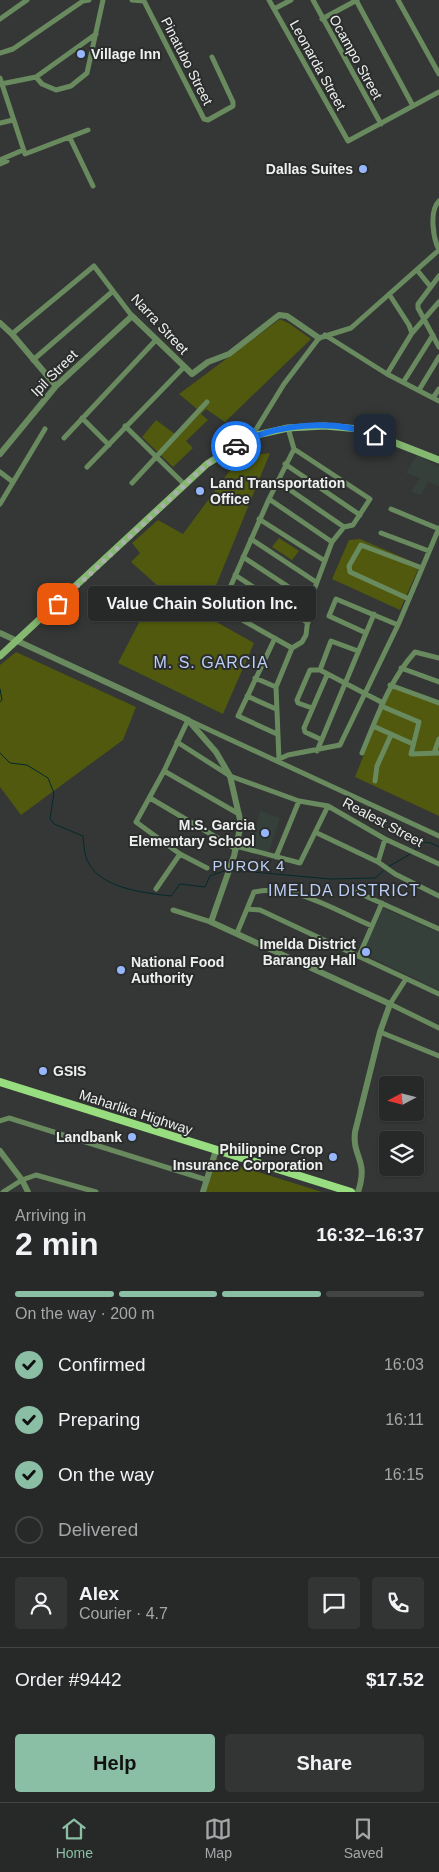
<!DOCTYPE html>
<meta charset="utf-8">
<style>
body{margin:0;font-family:Helvetica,sans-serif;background:#333534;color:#f1f3f6;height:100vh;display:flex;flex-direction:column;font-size:19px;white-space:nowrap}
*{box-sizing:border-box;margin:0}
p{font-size:16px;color:#a4a6a8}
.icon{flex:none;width:28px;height:28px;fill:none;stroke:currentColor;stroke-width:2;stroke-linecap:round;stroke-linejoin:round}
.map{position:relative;height:1192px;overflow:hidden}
.drawer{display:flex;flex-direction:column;background:#272928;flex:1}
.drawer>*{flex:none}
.needle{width:32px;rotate:263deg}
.controls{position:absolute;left:379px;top:1076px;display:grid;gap:10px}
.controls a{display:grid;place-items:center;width:45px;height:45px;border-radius:5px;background:#272928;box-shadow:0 1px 4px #0004,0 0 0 1px #434545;font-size:25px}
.pin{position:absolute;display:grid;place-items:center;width:42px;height:42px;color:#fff;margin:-21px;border-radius:10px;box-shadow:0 2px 8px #0006}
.courier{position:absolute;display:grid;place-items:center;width:50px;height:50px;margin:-25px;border:4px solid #1a73e8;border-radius:50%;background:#fff;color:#222;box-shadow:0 1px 6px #0007}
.bubble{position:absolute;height:35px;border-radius:5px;background:#272928;box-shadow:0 1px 4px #0004,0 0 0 1px #434545;font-size:16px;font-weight:600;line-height:35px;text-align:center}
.headline em{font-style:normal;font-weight:600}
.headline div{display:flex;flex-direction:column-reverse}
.headline{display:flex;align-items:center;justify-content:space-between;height:85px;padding:0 15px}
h1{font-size:32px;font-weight:600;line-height:38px}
.bar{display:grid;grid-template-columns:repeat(4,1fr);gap:8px 5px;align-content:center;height:60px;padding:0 15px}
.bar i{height:6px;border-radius:4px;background:#434545}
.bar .active{background:#8abfa5}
.bar p{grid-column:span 4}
.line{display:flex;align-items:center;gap:12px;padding:0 15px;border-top:1px solid #434545}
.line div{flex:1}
.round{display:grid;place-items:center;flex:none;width:52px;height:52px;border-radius:5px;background:#333534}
ol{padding:0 15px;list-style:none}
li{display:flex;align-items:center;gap:15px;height:55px}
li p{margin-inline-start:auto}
li .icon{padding:5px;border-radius:50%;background:#8abfa5;color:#111;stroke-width:4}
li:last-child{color:#a4a6a8}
li i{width:28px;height:28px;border:2px solid #434545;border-radius:50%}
.primary-button{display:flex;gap:10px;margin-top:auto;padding:10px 15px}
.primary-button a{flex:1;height:58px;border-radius:5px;background:#8abfa5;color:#111;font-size:20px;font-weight:600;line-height:58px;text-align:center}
.primary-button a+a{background:#333534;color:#f1f3f6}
.tabs{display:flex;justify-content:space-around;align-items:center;height:70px;border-top:1px solid #434545;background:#272928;font-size:14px;color:#a4a6a8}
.tabs a{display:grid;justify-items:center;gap:2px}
.tabs .active{color:#8abfa5}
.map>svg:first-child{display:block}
.built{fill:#36403a}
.green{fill:#50590d}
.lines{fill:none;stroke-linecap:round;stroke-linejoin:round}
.stream{stroke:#022a2c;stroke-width:1}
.minor{stroke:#698a5e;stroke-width:5}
.tertiary{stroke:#698a5e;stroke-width:6}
.secondary{stroke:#85b972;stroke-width:7}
.primary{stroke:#99dd81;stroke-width:8}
.done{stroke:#adafae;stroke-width:5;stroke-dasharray:0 9}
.route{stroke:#1a73e8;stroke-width:6}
.poi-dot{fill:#96b6fd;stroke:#2a2d2b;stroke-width:2}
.labels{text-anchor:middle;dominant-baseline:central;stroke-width:4;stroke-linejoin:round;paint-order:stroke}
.poi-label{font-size:14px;font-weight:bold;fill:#eef0ef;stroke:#2a2d2b;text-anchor:end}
.street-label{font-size:14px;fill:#eef0ef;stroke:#2a2d2b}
.neighbourhood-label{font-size:15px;letter-spacing:1px;fill:#bbcef6;stroke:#2a2d2b}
.quarter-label{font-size:16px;letter-spacing:1px;fill:#bbcef6;stroke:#2a2d2b}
</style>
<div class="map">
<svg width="439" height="1192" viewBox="0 0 439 1192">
<rect width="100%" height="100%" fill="#343735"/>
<!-- built -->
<path class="built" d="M417,455L439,467V486L428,482L421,495L411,492L420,478L406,473Z
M260,811L280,818L269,852L251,848Z
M383,908L439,933V990L368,956L371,950L365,948Z"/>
<!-- green -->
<path class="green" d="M280,319L290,324L311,339L225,422L206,409L201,414L208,420L186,441L193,448L173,467L142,437L156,420L175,434L197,409L179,394Z
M270,453L204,615L254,643L223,714L118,663L158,586L131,562L140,553L132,543L158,520L183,534L240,457Z
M279,538L299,551L292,560L272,547Z
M360,539L420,565L400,610L332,579L349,540Z
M16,652L136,707L123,740L21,815L0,787V665Z
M393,688L439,704V816L355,777L384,704Z
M216,1159L322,1192H206Z"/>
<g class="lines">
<!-- stream -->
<path class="stream" d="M0,689L2,700L0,702
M0,753L10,763L27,765L48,778L54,793L50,819L54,824L83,836C84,844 84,855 88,862C101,889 146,893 171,896L180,884L205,887L210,876L227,870
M415,850L421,842L431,843L439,847
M388,867L412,853
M231,870L330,879L375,878L383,871"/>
<!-- minor -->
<path class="minor" d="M132,0L144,1L204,119L208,120L233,106V102L212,57
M269,0L348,141L439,92
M313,0L381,124
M356,0L413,106
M398,0L439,74
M274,9L291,0
M0,19L27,0
M322,19L357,0
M0,53L13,49L83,1L89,0
M36,77L42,84L56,90L71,86L87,73L103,0
M0,78L25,154L88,130
M1,84L36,77L96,34
M0,123L13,120
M70,138L93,186
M0,160L23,150
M0,164L7,161
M439,201C429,211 433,238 439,250
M417,270L430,286
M439,276L418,304V308L439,347
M389,294L409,325L412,333
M12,334L94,266L132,316
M325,335L387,374L439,401
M33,360L113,291
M387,374L412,333L439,302
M404,381L433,335
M419,390L439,357
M433,398L439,389
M82,418L109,445
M125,426L185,485
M252,436L284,384L319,338L351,328L439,250
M64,438L155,341
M285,464L360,515
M87,467L183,368
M0,472L13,482
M277,481L344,527
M132,483L207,402
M269,499L332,542
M0,504L45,429
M391,509L439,529
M259,519L325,561
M381,533L429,551
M251,539L316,582
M243,557L310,601
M235,575L308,623
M409,599L350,572L349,566L361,545L422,568
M366,633L329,616L336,599L398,625
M275,638L238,716L277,734
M292,648L221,608L269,499L294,449
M401,668L439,682
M320,670L331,641L358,651
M255,678L276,687
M390,685L439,703
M247,696L276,709
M381,706L419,722L411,754L439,753
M312,708L298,703L297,700L310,670H320L383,703
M373,726L413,744
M320,739L305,732L304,728L327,675
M177,742L230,776L299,801L328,806L385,839L439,864
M317,751L374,614
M362,753C377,717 389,681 415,652L439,658
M434,753L439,739
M277,760L288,755L340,745L398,625L439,528
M279,760L276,687L292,648L302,642L306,635L310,601L332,542L344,527L353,525L370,499L294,449L288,428
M164,771L239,814
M375,781L377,766L391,735
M150,798L236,849
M317,833L378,862L395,874L439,896
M236,846L300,863L328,806
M276,857L299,801
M378,862L385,839
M207,868L180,854L136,822L164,771L188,720L439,836
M156,889L180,854
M352,890L439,929
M247,909L254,892C294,883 336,911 372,926
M173,910L211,922
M237,933L247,909L260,910L439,994
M359,956L382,903
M406,979L390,1004L439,1028
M380,1032L439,1056
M0,1121L9,1118L207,1180
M3,1192L22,1180L36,1175L96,1192"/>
<!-- tertiary -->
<path class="tertiary" d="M0,323L12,334L56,386
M0,454L56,386L132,316L192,374L208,362L229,354L279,315L287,316L319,338
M0,633L188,720L216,752L230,776L241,824L234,856L211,922L390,1004L380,1032L355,1132C352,1158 369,1159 358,1192
M0,1151L22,1180L28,1192
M203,1192L216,1150"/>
<!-- secondary -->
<path class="secondary" d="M0,656L207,464L252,436L288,428L324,426L360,429L439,460"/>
<!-- primary -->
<path class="primary" d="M0,1082L351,1192"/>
</g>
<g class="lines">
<!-- done -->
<path class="done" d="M58,604L207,464L236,446"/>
<!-- route -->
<path class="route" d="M236,446C274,423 334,419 375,435"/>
</g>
<!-- markers -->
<g class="poi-dot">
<circle cx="81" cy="54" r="5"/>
<circle cx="363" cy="169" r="5"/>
<circle cx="200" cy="491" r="5"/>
<circle cx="265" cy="833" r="5"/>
<circle cx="366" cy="952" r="5"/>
<circle cx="121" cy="970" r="5"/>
<circle cx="43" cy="1071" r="5"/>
<circle cx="132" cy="1137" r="5"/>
<circle cx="333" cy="1157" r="5"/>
</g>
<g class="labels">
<!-- poi labels -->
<g class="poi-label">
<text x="91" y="54" text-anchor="start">Village Inn</text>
<text x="353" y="169">Dallas Suites</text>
<text x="210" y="483" text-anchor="start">Land Transportation<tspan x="210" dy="16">Office</tspan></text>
<text x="255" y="825">M.S. Garcia<tspan x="255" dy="16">Elementary School</tspan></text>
<text x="356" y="944">Imelda District<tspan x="356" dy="16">Barangay Hall</tspan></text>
<text x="131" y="962" text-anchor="start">National Food<tspan x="131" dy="16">Authority</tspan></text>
<text x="53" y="1071" text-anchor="start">GSIS</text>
<text x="122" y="1137">Landbank</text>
<text x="323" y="1149">Philippine Crop<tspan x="323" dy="16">Insurance Corporation</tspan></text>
</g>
<!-- street labels -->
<g class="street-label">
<text transform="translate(356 57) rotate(61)">Ocampo Street</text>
<text transform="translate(187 61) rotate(63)">Pinatubo Street</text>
<text transform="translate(318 65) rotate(61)">Leonarda Street</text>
<text transform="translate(160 324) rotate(47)">Narra Street</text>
<text transform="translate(54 373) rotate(-45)">Ipil Street</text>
<text transform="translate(383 822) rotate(28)">Realest Street</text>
<text transform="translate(136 1112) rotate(18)">Maharlika Highway</text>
</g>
<!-- neighbourhood labels -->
<g class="neighbourhood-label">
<text x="249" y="865">PUROK 4</text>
</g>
<!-- quarter labels -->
<g class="quarter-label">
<text x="211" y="662">M. S. GARCIA</text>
<text x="344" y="890">IMELDA DISTRICT</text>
</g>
</g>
</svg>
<div class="controls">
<a><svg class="needle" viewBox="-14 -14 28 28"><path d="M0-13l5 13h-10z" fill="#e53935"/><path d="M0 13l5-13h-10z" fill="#a4a6a8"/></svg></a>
<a><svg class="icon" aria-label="layers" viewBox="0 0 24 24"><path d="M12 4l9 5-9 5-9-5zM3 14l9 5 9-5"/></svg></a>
</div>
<div class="pin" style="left:58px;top:604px;background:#ea580c"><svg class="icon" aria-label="bag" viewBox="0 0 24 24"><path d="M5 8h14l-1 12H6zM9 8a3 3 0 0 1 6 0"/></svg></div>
<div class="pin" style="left:375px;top:435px;background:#1f2937"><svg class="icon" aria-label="home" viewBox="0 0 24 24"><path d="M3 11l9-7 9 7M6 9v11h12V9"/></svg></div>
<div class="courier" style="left:236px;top:446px"><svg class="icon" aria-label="car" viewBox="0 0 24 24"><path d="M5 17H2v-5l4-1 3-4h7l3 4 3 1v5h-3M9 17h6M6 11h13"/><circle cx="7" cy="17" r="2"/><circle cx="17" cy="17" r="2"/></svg></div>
<div class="bubble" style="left:88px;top:586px;width:228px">Value Chain Solution Inc.</div>
</div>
<section class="drawer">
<div class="headline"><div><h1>2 min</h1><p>Arriving in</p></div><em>16:32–16:37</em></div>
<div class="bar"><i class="active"></i><i class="active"></i><i class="active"></i><i></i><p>On the way · 200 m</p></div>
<ol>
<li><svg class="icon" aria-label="check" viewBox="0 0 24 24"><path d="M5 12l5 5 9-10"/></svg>Confirmed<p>16:03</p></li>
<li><svg class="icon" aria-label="check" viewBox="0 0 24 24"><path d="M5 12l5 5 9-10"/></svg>Preparing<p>16:11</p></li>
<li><svg class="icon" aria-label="check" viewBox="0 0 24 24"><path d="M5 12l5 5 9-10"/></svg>On the way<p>16:15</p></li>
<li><i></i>Delivered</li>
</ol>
<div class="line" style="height:90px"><a class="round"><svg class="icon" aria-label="person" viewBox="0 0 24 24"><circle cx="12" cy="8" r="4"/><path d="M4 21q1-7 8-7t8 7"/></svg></a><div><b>Alex</b><p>Courier · 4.7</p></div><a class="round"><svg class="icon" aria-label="chat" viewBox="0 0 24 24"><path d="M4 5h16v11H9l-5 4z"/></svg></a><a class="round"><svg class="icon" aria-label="phone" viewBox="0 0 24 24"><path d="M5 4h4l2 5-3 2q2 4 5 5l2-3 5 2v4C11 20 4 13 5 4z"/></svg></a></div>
<div class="line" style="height:65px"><div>Order #9442</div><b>$17.52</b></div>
<div class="primary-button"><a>Help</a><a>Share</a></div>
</section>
<nav class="tabs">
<a class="active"><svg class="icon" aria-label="home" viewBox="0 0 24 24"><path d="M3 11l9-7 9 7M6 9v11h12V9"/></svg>Home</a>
<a><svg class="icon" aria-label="map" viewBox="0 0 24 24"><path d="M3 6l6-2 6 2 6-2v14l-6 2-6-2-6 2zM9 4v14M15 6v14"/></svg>Map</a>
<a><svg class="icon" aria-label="saved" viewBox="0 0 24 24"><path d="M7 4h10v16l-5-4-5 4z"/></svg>Saved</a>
</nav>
